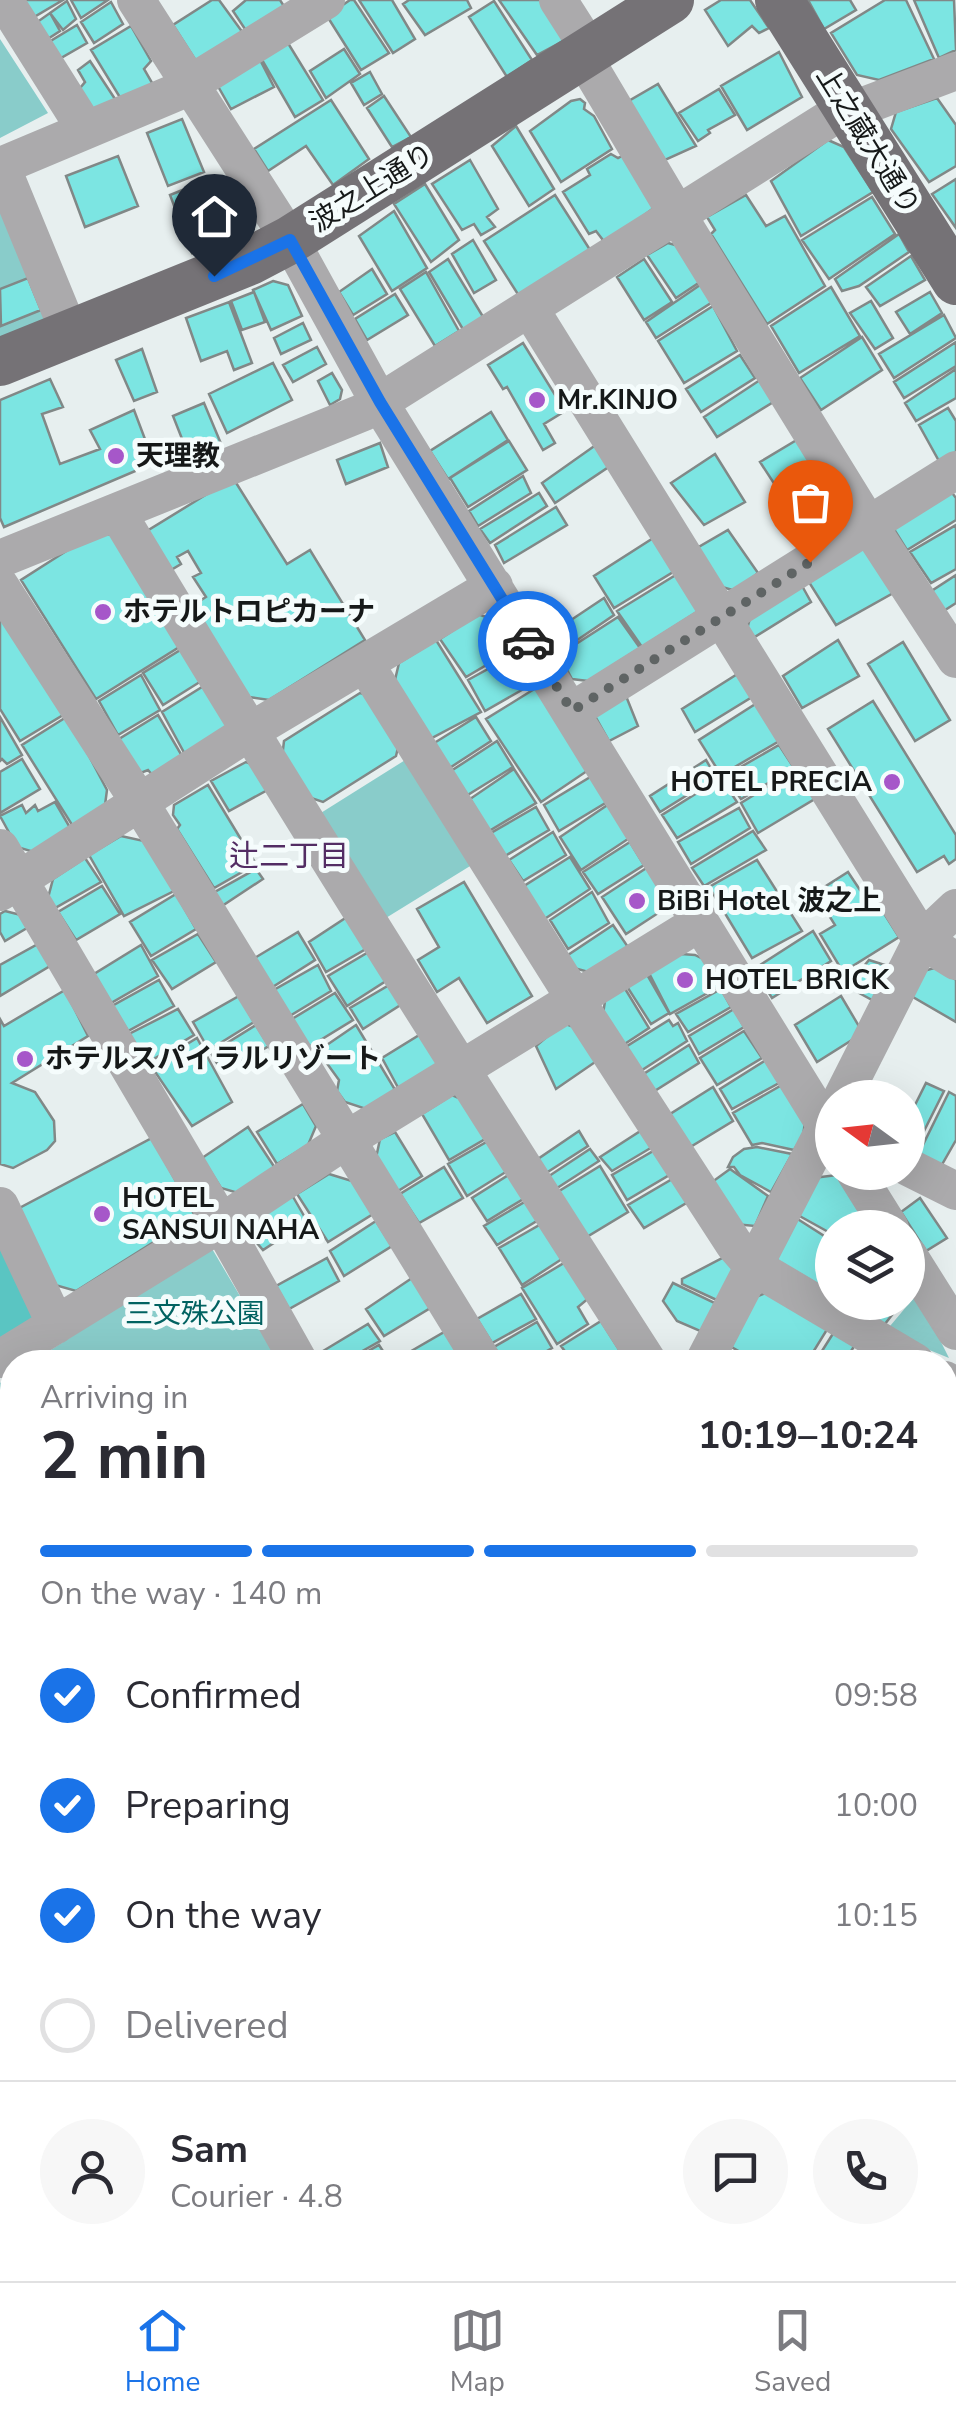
<!DOCTYPE html>
<meta charset="utf-8">
<style>
body{margin:0;font-family:"Nunito Sans","Noto Sans JP",sans-serif;background:#f7f7f7;color:#2b2b33;height:100vh;display:flex;flex-direction:column;font-size:38px;white-space:nowrap}
*{box-sizing:border-box;margin:0}
p{font-size:32px;color:#7c7c81}
.icon{flex:none;width:55px;height:55px;fill:none;stroke:currentColor;stroke-width:2;stroke-linecap:round;stroke-linejoin:round}
.map{position:relative;flex:1;overflow:hidden}
.sheet{position:absolute;left:0px;top:1350px;width:958px;height:932px;display:flex;flex-direction:column;background:#fff;border-radius:40px 40px 0 0;box-shadow:0 10px 40px #0002}
.sheet>*{flex:none}
.needle{width:65px;rotate:285deg}
.fabs{position:absolute;left:815px;top:1080px;display:grid;gap:20px}
.fabs a{display:grid;place-items:center;width:110px;height:110px;border-radius:50%;background:#fff;box-shadow:0 10px 40px #0002;font-size:50px}
.pin{position:absolute;display:grid;place-items:center;width:85px;height:85px;color:#fff;margin:-102px -42px;border-radius:50% 50% 50% 0;rotate:-45deg;box-shadow:0 0 10px #0007}
.pin .icon{rotate:45deg}
.courier{position:absolute;display:grid;place-items:center;width:100px;height:100px;margin:-50px;border:8px solid #1a73e8;border-radius:50%;background:#fff;color:#222;box-shadow:0 2px 12px #0007}
.headline em{font-style:normal;font-weight:700}
.headline div{display:flex;flex-direction:column-reverse}
.headline{display:flex;align-items:center;justify-content:space-between;height:170px;padding:0 40px}
h1{font-size:65px;font-weight:700;line-height:75px}
.bar{display:grid;grid-template-columns:repeat(4,1fr);gap:15px 10px;align-content:center;height:120px;padding:0 40px}
.bar i{height:12px;border-radius:8px;background:#e1e1e2}
.bar .selected{background:#1a73e8}
.bar p{grid-column:span 4}
.line{display:flex;align-items:center;gap:25px;padding:0 40px;border-top:2px solid #e1e1e2}
.line div{flex:1}
.round{display:grid;place-items:center;flex:none;width:105px;height:105px;border-radius:52px;background:#f7f7f7}
ol{padding:0 40px;list-style:none}
li{display:flex;align-items:center;gap:30px;height:110px}
li p{margin-inline-start:auto}
li .icon{padding:10px;border-radius:50%;background:#1a73e8;color:#fff;stroke-width:4}
li:last-child{color:#7c7c81}
li i{width:55px;height:55px;border:5px solid #e1e1e2;border-radius:50%}
.tabs{display:flex;justify-content:space-around;align-items:center;height:140px;border-top:2px solid #e1e1e2;background:#fff;font-size:28px;color:#7c7c81}
.tabs a{display:grid;justify-items:center;gap:5px}
.tabs .selected{color:#1a73e8}
.map>svg:first-child{display:block}
.green{fill:#89ccca}
.forest{fill:#5ac5c2}
.building{fill:#7ce5e2;stroke:#818887;stroke-width:2.5}
.lines{fill:none;stroke-linecap:round;stroke-linejoin:round}
.minor{stroke:#abaaac;stroke-width:38}
.major{stroke:#757276;stroke-width:48}
.done{stroke:#5f6464;stroke-width:10;stroke-dasharray:0 18}
.route{stroke:#1a73e8;stroke-width:12}
.poi-dot{fill:#a657c9;stroke:#f5fcfc;stroke-width:4}
.labels{text-anchor:middle;dominant-baseline:central;stroke-width:10;stroke-linejoin:round;paint-order:stroke}
.street-label{font-size:28px;fill:#161919;stroke:#f5fcfc}
.poi-label{font-size:28px;font-weight:bold;fill:#161919;stroke:#f5fcfc;text-anchor:start}
.park-label{font-size:28px;fill:#016261;stroke:#f5fcfc}
.neighbourhood-label{font-size:30px;fill:#532d64;stroke:#f5fcfc}
</style>
<div class="map">
<svg width="956" height="2281" viewBox="0 0 956 2281">
<rect width="100%" height="100%" fill="#e7efef"/>
<!-- green -->
<path class="green" d="M0,39L48,113L0,138Z
M0,186L51,317L0,337Z
M410,757L475,863L381,921L316,816Z
M211,1247L279,1362H32Z
M917,1294L949,1358L885,1332Z
M12,1375V1541L0,1548V1383Z"/>
<!-- forest -->
<path class="forest" d="M0,1233L39,1320L0,1344Z"/>
<!-- building -->
<path class="building" d="M16,0H63L29,20Z
M71,0H108L81,18Z
M212,0H219L246,37L196,61L173,25Z
M246,0H280L287,11L249,35L233,11Z
M350,0H354L389,53L361,70L327,16Z
M359,0H392L415,39L393,53Z
M409,0H467L471,8L425,35L403,4Z
M499,0H542L565,40L537,55Z
M721,0H750L769,28L759,33L752,26L728,46L705,10Z
M808,0H850L856,10L824,29Z
M885,0H906L934,59L879,80L857,75L831,33Z
M914,0H954L956,50L939,58Z
M67,1L76,19L63,30L50,13Z
M494,1L532,60L507,77L469,17Z
M111,2L123,24L94,43L81,22Z
M50,13L60,31L43,42L33,25Z
M77,25L87,43L54,62L44,45Z
M131,26L151,61L144,69L155,88L124,104L91,50Z
M283,35L323,100L295,117L258,53Z
M344,49L360,74L326,98L310,71Z
M779,52L802,97L747,130L721,86Z
M257,54L274,87L231,109L215,81Z
M90,61L115,99L90,116L75,94L85,82L78,70Z
M370,72L382,94L364,105L351,83Z
M658,84L696,146L665,160L627,102Z
M719,89L735,115L708,130L710,133L698,141L679,113Z
M384,96L411,137L392,147L367,108Z
M937,98L956,125V166L929,182L891,129L896,112Z
M580,99L585,103L584,109L594,116L612,149L561,182L530,131L571,101Z
M331,100L369,159L333,185L306,146L268,171L254,149Z
M182,119L204,172L168,186L147,133Z
M516,126L554,189L529,206L492,146Z
M828,140L844,147L873,192L801,236L771,181Z
M611,154L618,158L624,155L659,204L606,244L596,231L589,234L563,192L590,175L587,169Z
M118,156L138,206L85,227L66,176Z
M470,160L498,209L487,217L495,227L481,235L474,224L462,230L432,184Z
M956,179V228L932,194Z
M200,183L222,241L192,253L170,195Z
M425,184L459,240L431,262L394,204Z
M555,195L592,253L521,299L484,241Z
M746,195L766,226L785,216L825,286L767,324L711,234L715,230L707,217Z
M872,197L895,234L829,279L802,240Z
M394,211L427,268L392,291L359,236Z
M899,234L909,252L859,286L842,291L835,279Z
M473,240L496,280L474,293L452,254Z
M668,243L679,246L703,280L676,298L647,255Z
M911,256L925,280L880,306L866,287Z
M448,259L485,320L464,331L429,272Z
M644,259L672,302L644,320L617,277Z
M372,269L387,294L353,315L339,292Z
M426,272L459,331L435,346L400,289Z
M28,278L41,310L1,326L0,289Z
M273,281L288,285L302,316L271,330L253,290Z
M703,283L714,301L656,338L646,322Z
M831,287L860,336L799,373L771,326Z
M254,292L265,322L242,330L231,301Z
M930,292L942,313L910,334L896,312Z
M395,294L408,315L367,340L355,319Z
M871,301L893,338L875,349L850,313Z
M229,302L252,363L234,370L227,351L201,361L186,318Z
M713,306L737,351L684,383L658,341Z
M944,315L956,338L894,378L879,354Z
M303,323L311,340L281,354L274,338Z
M862,337L882,370L821,410L800,378Z
M956,342V366L904,398L894,382Z
M523,343L565,411L544,424L555,443L543,450L507,387L503,389L488,365Z
M317,347L326,364L293,382L283,365Z
M142,349L157,392L134,401L116,360Z
M740,355L755,378L701,412L686,389Z
M273,363L292,400L227,433L209,394Z
M956,369V398L916,421L905,403Z
M332,373L342,390L340,399L330,405L318,381Z
M763,378L775,401L717,437L704,417Z
M50,379L63,407L42,414L60,464L100,449L90,430L134,410L154,463L4,527L0,518V400Z
M204,403L222,446L190,459L173,416Z
M948,408L956,421V452L939,461L919,425Z
M491,412L508,440L448,479L430,451Z
M800,438L816,470L779,491L760,462Z
M509,441L527,470L468,507L450,478Z
M600,442L613,464L555,503L542,483Z
M380,443L388,467L346,484L337,460Z
M715,454L745,502L704,525L671,483Z
M523,476L531,493L478,526L469,511Z
M233,478L287,564L310,550L365,640L269,700L249,697L192,606L206,597L193,577L201,573L188,551L177,557L181,564L171,570L147,531Z
M822,479L847,516L823,545L792,498Z
M950,490L956,498V520L907,550L892,526Z
M539,493L547,506L490,543L480,529Z
M556,507L567,525L504,563L495,545Z
M956,525V569L931,583L910,552Z
M728,530L758,573L736,591L722,587L697,548Z
M96,532L118,536L184,644L96,699L21,580Z
M658,535L678,569L614,608L594,576Z
M859,547L869,550L895,592L836,625L807,579Z
M679,573L700,610L642,647L617,611Z
M956,575V603L942,612L930,592Z
M801,584L811,602L753,638L747,629L751,615Z
M604,598L614,615L564,649L553,632Z
M0,614L63,715L20,741L0,709Z
M478,614L494,620L510,651L466,677L440,639Z
M618,617L640,648L588,681L572,679L559,655Z
M436,640L481,712L428,740L394,684L399,663Z
M838,640L859,676L802,708L783,676Z
M903,642L950,720L915,741L868,664Z
M182,649L203,680L163,705L143,673Z
M517,653L534,683L485,711L468,680Z
M739,673L752,697L695,732L682,709Z
M141,675L160,710L118,735L99,701Z
M210,682L230,719L223,740L187,758L162,712Z
M536,688L587,771L541,802L486,719Z
M360,693L377,697L400,739L396,756L323,802L308,797L282,758L284,741Z
M626,696L638,726L609,741L595,716Z
M873,701L956,835V859L949,864L944,856L917,872L828,729Z
M757,703L781,740L721,775L699,740Z
M158,715L185,761L155,778L148,770L138,774L119,739Z
M68,716L107,790L105,805L74,828L22,745Z
M0,717L22,755L7,764L2,759L0,761Z
M476,717L491,741L448,769L431,745Z
M497,741L513,767L466,796L451,771Z
M779,745L794,768L741,799L725,776Z
M22,759L40,789L0,813V772Z
M706,760L716,777L660,812L650,796Z
M246,762L260,767L273,787L229,811L211,781Z
M798,768L818,797L758,833L741,803Z
M514,769L536,803L489,831L470,799Z
M592,776L607,802L559,831L544,805Z
M721,778L737,802L677,838L662,815Z
M208,785L256,864L214,888L177,829L180,825L173,815L174,805Z
M55,802L72,831L37,853L17,847L0,816L22,805L26,813L35,805L38,811Z
M609,804L631,837L581,870L560,837Z
M536,807L549,830L505,856L491,833Z
M739,808L750,828L691,864L678,842Z
M753,831L766,850L704,886L692,868Z
M553,832L566,855L523,881L509,860Z
M121,836L144,841L174,891L124,916L89,855Z
M630,842L644,865L598,894L583,872Z
M570,857L590,889L543,920L524,886Z
M85,858L101,882L55,908L48,898L53,879Z
M757,860L802,931L752,958L709,887Z
M648,867L672,904L626,934L602,897Z
M256,869L263,879L222,906L213,893Z
M848,872L860,890L868,888L899,937L843,972L820,934L835,925L815,893Z
M464,882L532,996L487,1023L459,978L437,992L418,960L439,947L417,909Z
M102,886L120,914L76,940L58,912Z
M592,892L609,923L568,949L550,920Z
M176,894L196,929L151,956L130,922Z
M5,911L21,915L27,928L5,941L0,932V914Z
M350,915L371,946L326,972L309,942Z
M613,925L630,950L592,973L574,968L568,955Z
M813,931L831,961L772,998L754,969Z
M298,932L315,960L271,988L253,959Z
M198,934L216,962L172,989L152,960Z
M38,944L50,966L0,996V965Z
M141,945L158,976L111,1003L94,974Z
M372,950L389,979L347,1006L328,976Z
M681,954L695,955L709,962L720,986L670,1014L649,973Z
M869,960L891,967L874,1001L859,993L854,978Z
M318,965L331,991L288,1017L272,991Z
M938,967L956,980V1022L906,993L916,973Z
M646,973L669,1013L651,1024L626,985Z
M159,980L174,1006L128,1031L112,1006Z
M391,984L402,1004L363,1029L350,1008Z
M624,987L649,1028L620,1047L602,1020L606,995Z
M721,989L731,1007L688,1032L676,1014Z
M65,990L88,1036L12,1083L35,1092L54,1121L55,1141L47,1150L13,1168L0,1164V1019L4,1026Z
M335,993L353,1020L309,1047L292,1019Z
M239,996L254,1022L209,1050L193,1022Z
M841,996L863,1033L817,1062L795,1025Z
M178,1009L194,1035L147,1063L129,1034Z
M734,1009L744,1027L699,1054L689,1036Z
M669,1020L673,1026L678,1023L687,1041L639,1072L624,1048Z
M563,1023L582,1030L601,1058L556,1089L536,1046Z
M256,1025L269,1046L222,1072L211,1053Z
M356,1025L397,1093L369,1110L345,1102L337,1091L339,1080L318,1051Z
M429,1029L439,1070L401,1093L382,1058Z
M744,1031L762,1058L717,1085L700,1058Z
M197,1038L232,1102L192,1126L151,1066Z
M689,1045L699,1063L653,1092L642,1075Z
M766,1060L779,1083L732,1109L720,1089Z
M926,1083L944,1091L913,1153L908,1150V1119Z
M782,1085L805,1122L803,1136L794,1150L762,1143L752,1145L733,1113Z
M713,1087L733,1121L687,1149L667,1116Z
M949,1092L956,1096V1140L940,1168L918,1155Z
M452,1095L468,1102L492,1135L449,1160L422,1114Z
M303,1104L316,1126L308,1145L277,1164L257,1132Z
M248,1127L275,1168L238,1193L221,1188L202,1158Z
M642,1130L654,1146L612,1171L600,1157Z
M579,1131L588,1146L543,1175L535,1161Z
M395,1132L422,1176L398,1191L376,1158L380,1139Z
M152,1138L195,1216L76,1291L55,1285L10,1213Z
M490,1140L509,1170L467,1196L448,1164Z
M757,1147L792,1154L771,1192L740,1175L734,1167H728L733,1157L744,1149Z
M590,1149L599,1161L554,1190L546,1178Z
M655,1150L671,1174L627,1200L612,1175Z
M600,1166L628,1212L585,1238L556,1193Z
M444,1167L463,1198L419,1223L400,1194Z
M730,1169L768,1196L755,1226L734,1224L708,1185Z
M329,1174L352,1181L373,1214L328,1242L297,1194Z
M510,1174L525,1198L487,1221L472,1198Z
M837,1175L862,1211L856,1223L858,1228H832V1234L796,1214L813,1178Z
M674,1178L688,1202L644,1228L628,1205Z
M292,1195L307,1221L263,1250L249,1234L254,1214Z
M920,1198L947,1238L926,1251L901,1212Z
M528,1200L540,1219L497,1245L484,1226Z
M796,1218L832,1241V1267L817,1292L780,1272L776,1254Z
M376,1221L392,1246L344,1276L330,1251Z
M543,1223L565,1257L522,1285L499,1248Z
M730,1254L737,1270L721,1302L682,1284V1279Z
M327,1258L339,1281L289,1309L276,1286Z
M569,1260L590,1297L578,1307L588,1324L557,1344L522,1288Z
M415,1276L432,1307L384,1336L366,1309Z
M673,1283L721,1306L707,1334L677,1321L663,1301Z
M768,1292L828,1328L807,1362H758L728,1345L753,1298Z
M521,1294L536,1319L492,1343L477,1319Z
M837,1302H902L881,1329Z
M601,1321L627,1362H573L561,1346Z
M537,1322L552,1348L528,1362H504L494,1347Z
M368,1324L380,1341L343,1362H324L318,1354Z
M446,1331L466,1362L394,1361Z
M834,1332L855,1345L844,1362H815Z
M379,1345L390,1362H349Z
M951,1402L956,1405V1463L950,1474L945,1471V1411Z
M956,1513V1554L945,1548V1531Z
M954,1587L956,1589V1654L945,1648V1603Z
M954,1660L956,1710L945,1729V1675Z
M12,1838V1953L0,1943V1854Z
M948,1906L956,1910V1934L945,1928Z
M946,1992L956,1997V2068L953,2074L945,2071Z
M11,2124L12,2181L0,2191V2133Z
M12,2187V2225L0,2210V2198Z
M51,2270H88L75,2281H60Z
M241,2270H280L301,2280L235,2281Z
M510,2270H572L592,2279L506,2281Z"/>
<g class="lines">
<!-- minor -->
<path class="minor" d="M4,0L86,130
M136,0L290,240L379,402L832,1136
M558,0L581,36L593,73L678,216L868,524L956,659
M530,309L922,940L956,961
M70,334L1,166L177,92L326,0
M117,512C289,799 467,1081 648,1362
M0,559L364,412L829,119L956,71
M0,586L140,803L483,1362
M365,664L575,999L734,1244L753,1266L915,1362
M572,711L956,470
M0,848L221,1223L299,1362
M0,892L249,732L494,586
M842,1098L922,940L956,908
M908,1167L956,1191
M855,1172L890,1228
M0,1206L56,1325
M908,1255L956,1331
M0,1359L221,1223L346,1140L699,923
M704,1362L832,1115
M945,1380L956,1387
M0,1561L12,1553
M945,1565L956,1571
M0,1663L12,1670
M0,1701L12,1707
M945,1752L956,1758
M945,1888L956,1867
M0,2018L12,2003
M945,2100L956,2105
M0,2104L12,2119
M945,2134L956,2140
M141,2270L151,2281
M635,2281L642,2270"/>
<!-- major -->
<path class="major" d="M779,0L956,281
M0,362L250,261L290,240L670,0"/>
</g>
<g class="lines">
<!-- done -->
<path class="done" d="M528,641L572,711L810,562"/>
<!-- route -->
<path class="route" d="M214,276L290,240L380,402L528,641"/>
</g>
<!-- markers -->
<g class="poi-dot">
<circle cx="537" cy="400" r="10"/>
<circle cx="116" cy="456" r="10"/>
<circle cx="103" cy="612" r="10"/>
<circle cx="892" cy="782" r="10"/>
<circle cx="637" cy="901" r="10"/>
<circle cx="685" cy="980" r="10"/>
<circle cx="25" cy="1059" r="10"/>
<circle cx="102" cy="1214" r="10"/>
</g>
<g class="labels">
<!-- street labels -->
<g class="street-label">
<text transform="translate(868 141) rotate(58)">上之蔵大通り</text>
<text transform="translate(372 188) rotate(-32)">波之上通り</text>
</g>
<!-- poi labels -->
<g class="poi-label">
<text x="557" y="400">Mr.KINJO</text>
<text x="136" y="456">天理教</text>
<text x="123" y="612">ホテルトロピカーナ</text>
<text x="872" y="782" text-anchor="end">HOTEL PRECIA</text>
<text x="657" y="901">BiBi Hotel 波之上</text>
<text x="705" y="980">HOTEL BRICK</text>
<text x="45" y="1059">ホテルスパイラルリゾート</text>
<text x="122" y="1198">HOTEL<tspan x="122" dy="32">SANSUI NAHA</tspan></text>
</g>
<!-- park labels -->
<g class="park-label">
<text x="195" y="1314">三文殊公園</text>
</g>
<!-- neighbourhood labels -->
<g class="neighbourhood-label">
<text x="289" y="856">辻二丁目</text>
</g>
</g>
</svg>
<div class="fabs">
<a><svg class="needle" viewBox="-14 -14 28 28"><path d="M0-13l5 13h-10z" fill="#e53935"/><path d="M0 13l5-13h-10z" fill="#7c7c81"/></svg></a>
<a><svg class="icon" aria-label="layers" viewBox="0 0 24 24"><path d="M12 4l9 5-9 5-9-5zM3 14l9 5 9-5"/></svg></a>
</div>
<div class="pin" style="left:810px;top:562px;background:#ea580c"><svg class="icon" aria-label="bag" viewBox="0 0 24 24"><path d="M5 8h14l-1 12H6zM9 8a3 3 0 0 1 6 0"/></svg></div>
<div class="pin" style="left:214px;top:276px;background:#1f2937"><svg class="icon" aria-label="home" viewBox="0 0 24 24"><path d="M3 11l9-7 9 7M6 9v11h12V9"/></svg></div>
<div class="courier" style="left:528px;top:641px"><svg class="icon" aria-label="car" viewBox="0 0 24 24"><path d="M5 17H2v-5l4-1 3-4h7l3 4 3 1v5h-3M9 17h6M6 11h13"/><circle cx="7" cy="17" r="2"/><circle cx="17" cy="17" r="2"/></svg></div>
<section class="sheet">
<div class="headline"><div><h1>2 min</h1><p>Arriving in</p></div><em>10:19–10:24</em></div>
<div class="bar"><i class="selected"></i><i class="selected"></i><i class="selected"></i><i></i><p>On the way · 140 m</p></div>
<ol>
<li><svg class="icon" aria-label="check" viewBox="0 0 24 24"><path d="M5 12l5 5 9-10"/></svg>Confirmed<p>09:58</p></li>
<li><svg class="icon" aria-label="check" viewBox="0 0 24 24"><path d="M5 12l5 5 9-10"/></svg>Preparing<p>10:00</p></li>
<li><svg class="icon" aria-label="check" viewBox="0 0 24 24"><path d="M5 12l5 5 9-10"/></svg>On the way<p>10:15</p></li>
<li><i></i>Delivered</li>
</ol>
<div class="line" style="height:180px"><a class="round"><svg class="icon" aria-label="person" viewBox="0 0 24 24"><circle cx="12" cy="8" r="4"/><path d="M4 21q1-7 8-7t8 7"/></svg></a><div><b>Sam</b><p>Courier · 4.8</p></div><a class="round"><svg class="icon" aria-label="chat" viewBox="0 0 24 24"><path d="M4 5h16v11H9l-5 4z"/></svg></a><a class="round"><svg class="icon" aria-label="phone" viewBox="0 0 24 24"><path d="M5 4h4l2 5-3 2q2 4 5 5l2-3 5 2v4C11 20 4 13 5 4z"/></svg></a></div>
</section>
</div>
<nav class="tabs">
<a class="selected"><svg class="icon" aria-label="home" viewBox="0 0 24 24"><path d="M3 11l9-7 9 7M6 9v11h12V9"/></svg>Home</a>
<a><svg class="icon" aria-label="map" viewBox="0 0 24 24"><path d="M3 6l6-2 6 2 6-2v14l-6 2-6-2-6 2zM9 4v14M15 6v14"/></svg>Map</a>
<a><svg class="icon" aria-label="saved" viewBox="0 0 24 24"><path d="M7 4h10v16l-5-4-5 4z"/></svg>Saved</a>
</nav>
